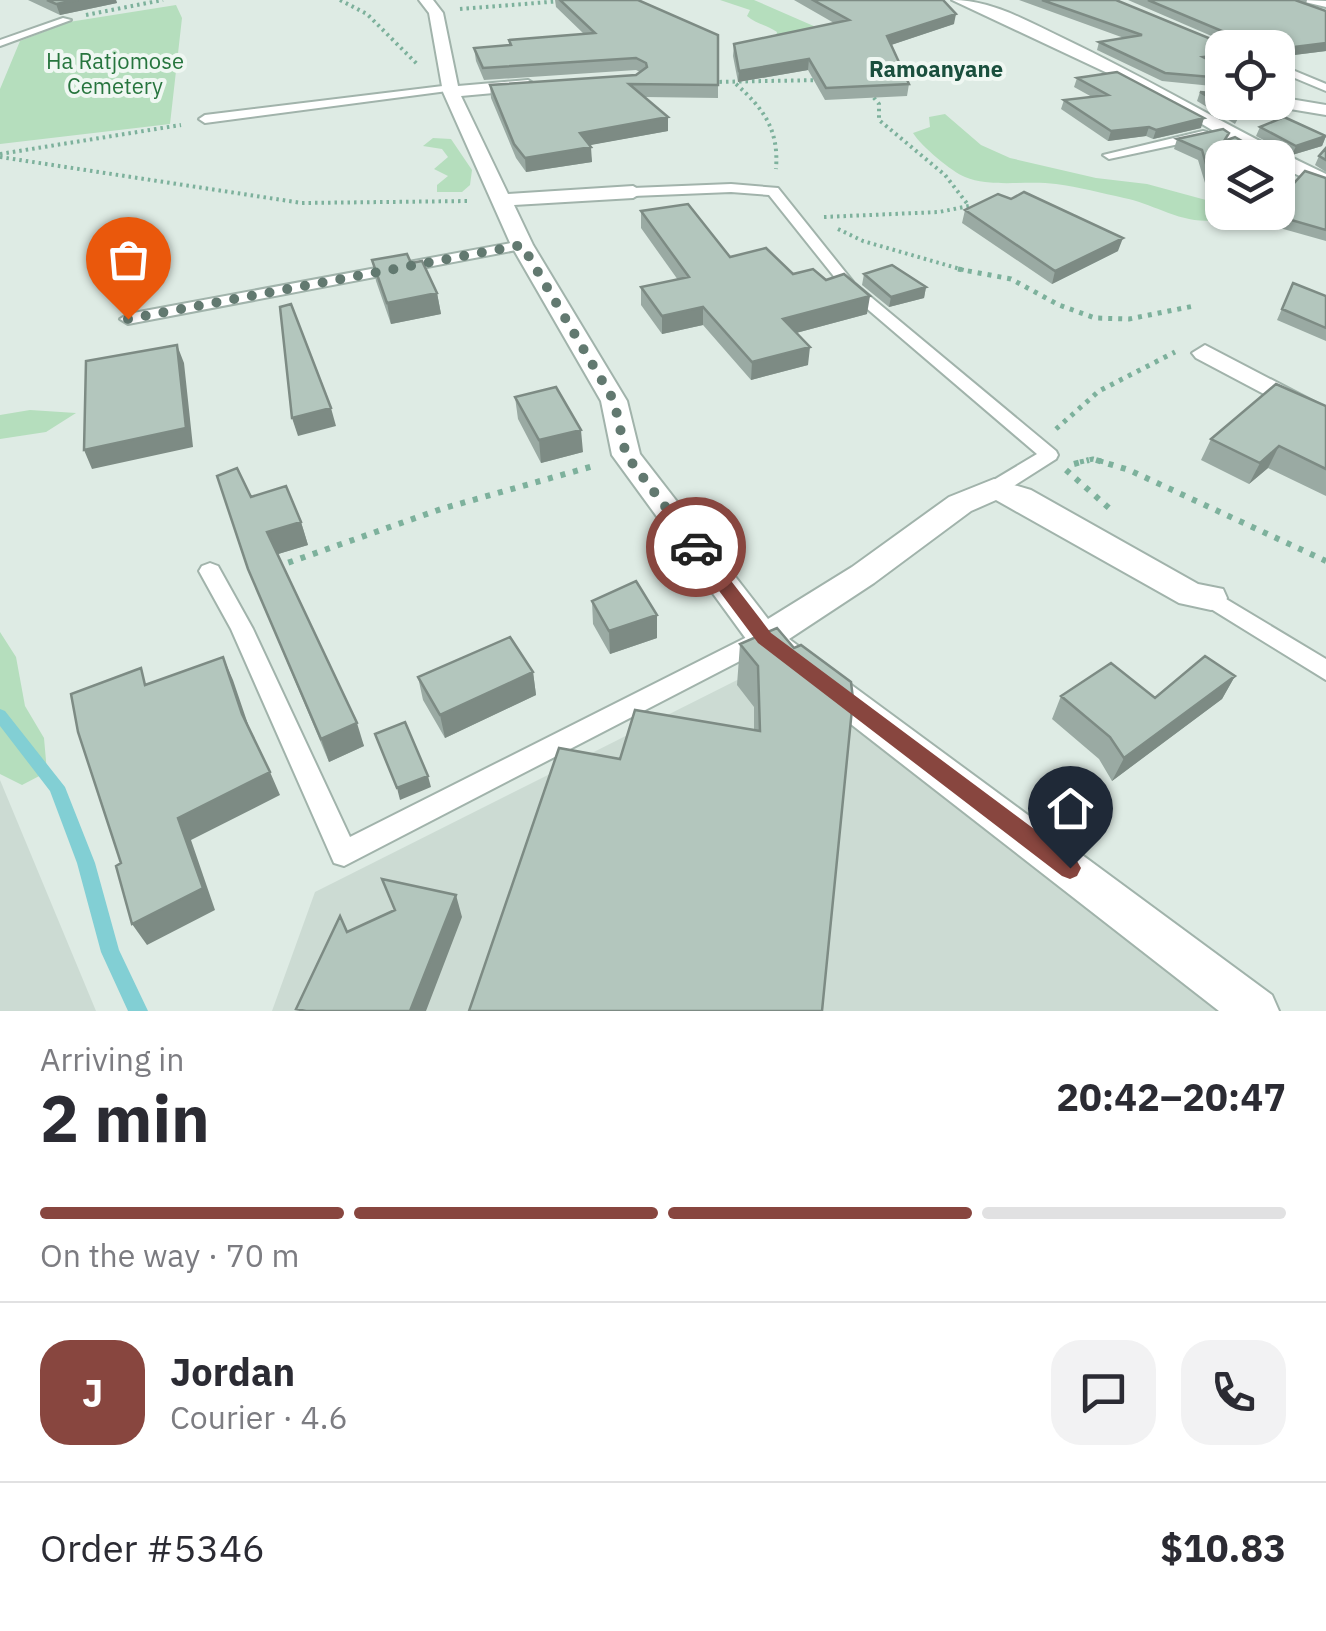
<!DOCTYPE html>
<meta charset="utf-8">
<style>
body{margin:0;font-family:"IBM Plex Sans",sans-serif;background:#f2f2f3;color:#2b2b33;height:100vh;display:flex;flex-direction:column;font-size:38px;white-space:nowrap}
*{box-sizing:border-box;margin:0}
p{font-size:32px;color:#7c7c81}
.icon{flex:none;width:55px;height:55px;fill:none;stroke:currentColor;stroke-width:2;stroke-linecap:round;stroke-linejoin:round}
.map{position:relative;height:1011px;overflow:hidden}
.sheet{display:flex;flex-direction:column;background:#fff;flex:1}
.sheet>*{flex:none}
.controls{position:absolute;left:1205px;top:30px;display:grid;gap:20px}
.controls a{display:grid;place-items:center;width:90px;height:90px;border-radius:20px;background:#fff;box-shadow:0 2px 8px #0004;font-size:50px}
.pin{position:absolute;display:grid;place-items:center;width:85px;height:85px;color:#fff;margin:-102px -42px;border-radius:50% 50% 50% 0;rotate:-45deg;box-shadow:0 0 10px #0007}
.pin .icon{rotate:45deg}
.courier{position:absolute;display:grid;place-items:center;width:100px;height:100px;margin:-50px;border:8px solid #88463f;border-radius:50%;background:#fff;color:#222;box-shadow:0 2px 12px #0007}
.headline em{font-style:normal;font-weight:700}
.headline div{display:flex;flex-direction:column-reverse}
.headline{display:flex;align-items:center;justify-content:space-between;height:170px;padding:0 40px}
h1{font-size:65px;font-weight:700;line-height:75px}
.bar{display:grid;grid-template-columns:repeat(4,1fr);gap:15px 10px;align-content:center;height:120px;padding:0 40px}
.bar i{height:12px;border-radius:8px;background:#e1e1e2}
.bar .active{background:#88463f}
.bar p{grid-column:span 4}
.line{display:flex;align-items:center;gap:25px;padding:0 40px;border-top:2px solid #e1e1e2}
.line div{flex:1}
.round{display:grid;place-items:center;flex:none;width:105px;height:105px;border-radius:30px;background:#f2f2f3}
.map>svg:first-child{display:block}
.built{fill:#ccdbd3}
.green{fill:#b5debd}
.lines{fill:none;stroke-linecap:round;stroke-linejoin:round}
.stream{fill:#82cfd4;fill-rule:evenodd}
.service-casing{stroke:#a1b3ab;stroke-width:4}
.minor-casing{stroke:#a1b3ab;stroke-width:4}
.path-far2{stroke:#7db19c;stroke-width:4;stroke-dasharray:2.5 4;stroke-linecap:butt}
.path-far1{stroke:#7db19c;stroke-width:5;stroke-dasharray:4 6;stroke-linecap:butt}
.path{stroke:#7db19c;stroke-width:6;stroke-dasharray:5 8;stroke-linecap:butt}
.service{fill:#fff;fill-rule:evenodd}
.minor{fill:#fff;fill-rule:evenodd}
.wall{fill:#9aaaa3}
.shaded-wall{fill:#7d8b84}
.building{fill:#b3c6bd;stroke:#7d8b84;stroke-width:2.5}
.route{fill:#88463f}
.done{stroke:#627970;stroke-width:10;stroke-dasharray:0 18}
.labels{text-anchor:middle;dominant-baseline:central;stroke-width:8;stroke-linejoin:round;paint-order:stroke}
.far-park-label{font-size:22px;fill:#27753e;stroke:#eff7f2}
.far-neighbourhood-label{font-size:22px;font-weight:bold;fill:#1a4f3d;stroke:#eff7f2}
</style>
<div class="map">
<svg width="1326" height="1011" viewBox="0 0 1326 1011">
<rect width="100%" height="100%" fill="#deebe4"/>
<!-- built -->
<path class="built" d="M791,653L1237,1011H272L315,892Z
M0,780L96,1011H0Z"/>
<!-- green -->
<path class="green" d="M720,0H754L910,68H853L776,36L777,32C767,25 756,24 747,16L750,10Z
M176,5L182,18L170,124L0,144V89L20,41L69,22Z
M945,114L981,145L1010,158L1096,178L1147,184L1217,203L1222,206V212L1234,213C1196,235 1158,204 1124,198C1102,193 1079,187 1056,184C1027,180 992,188 965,177C952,172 921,146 913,133L930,127L929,117Z
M433,138L451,139L472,170L470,185L462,192H437V185L448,176L434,169L448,157L442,149L423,146Z
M30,410L76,413L46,432L0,439V415Z
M0,632L16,657L25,706L44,738L47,772L22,785L0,774Z"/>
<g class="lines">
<!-- stream -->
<path class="stream" d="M0,709L5,711L65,787L95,863L119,950L148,1011H128L101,952L77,863L50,791L0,726Z"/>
<defs>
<path id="service" d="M1303,0L1326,1V7L1305,2Z
M63,18L71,20L0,46V40Z
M1278,64L1326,84V91L1278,71Z
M451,85L457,88L455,90L205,123L199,119L205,115Z
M1203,131L1207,132V138L1109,159L1103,155Z
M731,184L778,188L854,283L1056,451L1058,455L1056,459L1001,494H987L984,489L987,484L1037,454L844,289L769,195L731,192L633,196L626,192L633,188Z
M522,241L527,242V248L128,324L120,319L128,314Z
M210,563L218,566L253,629L350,837L755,633L763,630L771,633L774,639L771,645L344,866L334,863L231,629L199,571L202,566Z
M1211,590L1326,659V680L1203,604L1200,598L1203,592Z"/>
<path id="minor" d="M419,0H433L443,13L458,86L528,80L536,85L528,90L461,96L508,194L633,186L643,192L633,198L514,205L533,245L627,401L640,454L768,619L852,567L949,497L994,479L1031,490L1198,584L1223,589L1227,598L1223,607L1211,610L1179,603L996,500L971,511L874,583L789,639L1272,995L1279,1011H1219L752,647L612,455L601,401L511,245L443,92L429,13Z
M952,0C994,0 1030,23 1067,40C1155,82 1238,133 1326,174V188L1278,166V158H1259L1150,93Z
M1278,97L1326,105V115L1272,106L1270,102H1278Z
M1205,345L1326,408V427L1196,358L1192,353Z"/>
</defs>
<!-- service casing -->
<use href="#service" class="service-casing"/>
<!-- minor casing -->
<use href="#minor" class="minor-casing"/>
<!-- path-far2 -->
<path class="path-far2" d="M340,0L367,14L418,65
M460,9L574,0
M86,15L163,0
M713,82L821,80
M736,84C764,109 779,130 776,169
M0,154L181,125
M0,157L302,203L470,201
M824,217L939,212L969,206L945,175L879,120V104L870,93
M838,229L863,241L967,271"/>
<!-- path-far1 -->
<path class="path-far1" d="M958,269L1011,279L1059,305L1095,318L1129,319L1194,306
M1056,429L1099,391L1175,352
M1080,462L1093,459L1104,462"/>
<!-- path -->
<path class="path" d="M1096,460L1129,470L1326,561
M1074,464L1089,460
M1066,470L1109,508
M276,567L441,509L597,465"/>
<!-- service -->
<use href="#service" class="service"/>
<!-- minor -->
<use href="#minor" class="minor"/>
</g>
<!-- wall -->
<path class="wall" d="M28,0H116L117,3L60,15Z
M555,0H638L718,85V98L645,97L668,117V131L589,145L592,162L526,172L516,158L491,98L490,85L636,75L640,72L636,70L484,80L476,61L474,48L509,45V40L584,34L556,7Z
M794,0H943L954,24L891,45L909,84L907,96L825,100L808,70L738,82L733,56L734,44L834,23Z
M1019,0H1116L1223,44H1230L1128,0H1307L1306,4L1326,11V51L1278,57V48H1222V63L1217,64L1222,67V87L1162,81L1097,50L1099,42L1124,38Z
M1077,78L1201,128L1153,139L1146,136L1108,141L1061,109L1064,100L1092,97L1074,87Z
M1200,92L1222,102H1247L1235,124L1197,101Z
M1260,127L1326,136L1322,146L1292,155L1256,136Z
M1177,139L1226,140L1222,158V178L1205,183L1198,160L1174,149Z
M1326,148V172L1315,165L1319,156Z
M1326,178V241L1262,223L1267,212Z
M965,210L1118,251L1052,284L962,223Z
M641,211L730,257L793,274L867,314L796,333L808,365L751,380L703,325L662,334L641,305V287L678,280L641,228Z
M372,260L411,263L437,293L441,314L391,324L376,281Z
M864,274L926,287L924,298L889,307L862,285Z
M1293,283L1326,296V341L1277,320Z
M515,397L583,452L541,463L518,419Z
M1326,406V496L1268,468L1249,484L1201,460L1211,439Z
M251,497L301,522L308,545L278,554L364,746L329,762L248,569Z
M592,601L657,615V638L610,654L593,624Z
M777,628L822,1011L620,759L754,730V707L737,685L740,644Z
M533,672L536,695L445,738L423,700L418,677Z
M1235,676L1222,699L1112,781L1099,759L1052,719L1061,696L1155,698Z"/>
<!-- shaded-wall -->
<path class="shaded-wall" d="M78,0H116L117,3L60,15L56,4Z
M956,14L954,24L885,47L887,36Z
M1326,43V51L1278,57V49Z
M1222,55V63L1201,66L1203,57Z
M809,59L808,70L738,82L739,71Z
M668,117V131L580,147V133Z
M1204,118L1201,128L1153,139L1156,130Z
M1149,127L1146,136L1108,141L1111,131Z
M1326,136L1322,146L1292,155L1296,146Z
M591,147L592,162L526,172L525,158Z
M1222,169V178L1205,183L1209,174Z
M1123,238L1118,251L1052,284L1055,271Z
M926,287L924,298L889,307L891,297Z
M437,293L441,314L391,324L387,303Z
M870,296L867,314L781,337L783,319Z
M703,307V325L662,334V316Z
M177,345L184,363L193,447L92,469L84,450Z
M810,347L808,365L751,380L752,362Z
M331,408L336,426L298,436L292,418Z
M581,430L583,452L541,463L539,440Z
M1279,446L1268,468L1249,484L1260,463Z
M301,522L308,545L275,555L267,532Z
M657,615V638L610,654L609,631Z
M223,657L233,680L252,736L242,714Z
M533,672L536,695L445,738L440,715Z
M1235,676L1222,699L1112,781L1124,758Z
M357,723L364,746L329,762L321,739Z
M270,772L280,795L191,840L215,910L147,945L132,924L178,818Z
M428,776L431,787L400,800L397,788Z
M456,895L462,917L426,1011H410Z"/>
<!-- building -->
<path class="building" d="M47,0H78L56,4Z
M560,0H638L718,35V85L629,84L668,117L580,133L591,147L525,158L514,144L490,85L636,75L647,67L646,63L636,58L483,68L474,48L511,45L509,40L595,33Z
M813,0H943L956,14L887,36L909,84L826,88L809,59L739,71L734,44L849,20Z
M1042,0H1116L1223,44L1237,43L1241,39L1148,0H1295L1326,11V43L1278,49V48H1222V55L1203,57L1222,67V78L1165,73L1099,42L1142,35Z
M1117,72L1204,118L1156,130L1149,127L1111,131L1064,100L1108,95L1077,78Z
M1200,92L1222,94V102H1246L1239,115Z
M1284,117L1326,136L1296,146L1260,127Z
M1223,129L1229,133L1224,141L1235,137L1261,152H1276L1259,158H1222V169L1209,174L1202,150L1177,139Z
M1326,148V160L1319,156Z
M1305,171L1326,178V230L1267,213L1278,212V201Z
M1024,192L1123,238L1055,271L965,210L998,194L1011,199Z
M688,204L730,257L766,248L793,274L813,269L826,280L844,274L870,296L783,319L810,347L752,362L703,307L662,316L641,287L689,277L641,211Z
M407,254L411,263L422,261L437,293L387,303L372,260Z
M892,265L926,287L891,297L864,274Z
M1293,283L1326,296V328L1282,309Z
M291,304L331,408L292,418L280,307Z
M177,345L186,428L84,450L86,361Z
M1276,384L1326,406V469L1279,446L1260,463L1211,439Z
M556,387L581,430L539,440L515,397Z
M237,468L251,497L286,486L301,522L267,532L357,723L321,739L248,569L217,476Z
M636,581L657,615L609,631L592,601Z
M777,628L794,648L801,645L851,682L853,699L822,1011H469L559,748L620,759L635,710L760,731L758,666L740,644Z
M510,637L533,672L440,715L418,677Z
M1205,656L1235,676L1124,758L1110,737L1061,696L1111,663L1155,698Z
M223,657L242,714L270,772L178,818L203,888L132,924L116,866L121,863L78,732L71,694L141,668L145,685Z
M405,722L428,776L397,788L375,734Z
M382,879L456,895L410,1011H306L296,1009L340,916L347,932L395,910Z"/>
<!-- route -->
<path class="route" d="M696,541L702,543L771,633L1077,861L1081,868L1077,876L1070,879L1062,876L758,643L690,552V543Z"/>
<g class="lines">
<!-- done -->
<path class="done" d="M128,319L522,245L614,401L626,455L696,547"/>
</g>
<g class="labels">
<!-- far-park labels -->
<g class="far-park-label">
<text x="115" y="60">Ha Ratjomose<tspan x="115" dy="25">Cemetery</tspan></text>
</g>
<!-- far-neighbourhood labels -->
<g class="far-neighbourhood-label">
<text x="936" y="68">Ramoanyane</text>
</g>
</g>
</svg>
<div class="controls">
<a><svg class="icon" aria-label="locate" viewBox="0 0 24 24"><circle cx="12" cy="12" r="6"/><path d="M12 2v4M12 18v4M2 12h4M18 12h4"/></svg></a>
<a><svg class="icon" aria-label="layers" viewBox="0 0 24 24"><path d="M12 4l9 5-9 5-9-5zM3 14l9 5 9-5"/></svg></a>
</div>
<div class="pin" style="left:128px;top:319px;background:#ea580c"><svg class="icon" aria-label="bag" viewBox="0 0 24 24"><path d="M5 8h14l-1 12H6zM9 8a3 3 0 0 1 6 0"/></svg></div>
<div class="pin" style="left:1070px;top:868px;background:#1f2937"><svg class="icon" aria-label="home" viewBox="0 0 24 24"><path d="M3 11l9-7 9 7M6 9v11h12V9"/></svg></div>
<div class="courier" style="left:696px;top:547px"><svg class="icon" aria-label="car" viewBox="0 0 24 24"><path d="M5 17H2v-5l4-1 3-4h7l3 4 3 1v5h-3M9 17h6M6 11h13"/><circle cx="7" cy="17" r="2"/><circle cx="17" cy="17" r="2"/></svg></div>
</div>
<section class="sheet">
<div class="headline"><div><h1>2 min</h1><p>Arriving in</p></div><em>20:42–20:47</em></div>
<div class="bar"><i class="active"></i><i class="active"></i><i class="active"></i><i></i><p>On the way · 70 m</p></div>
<div class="line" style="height:180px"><b class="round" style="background:#88463f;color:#fff">J</b><div><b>Jordan</b><p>Courier · 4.6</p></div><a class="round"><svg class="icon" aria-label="chat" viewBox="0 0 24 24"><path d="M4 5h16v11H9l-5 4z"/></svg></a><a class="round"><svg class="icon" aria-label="phone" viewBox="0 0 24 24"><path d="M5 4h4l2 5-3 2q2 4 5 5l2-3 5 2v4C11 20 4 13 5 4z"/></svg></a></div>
<div class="line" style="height:130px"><div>Order #5346</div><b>$10.83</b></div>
</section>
